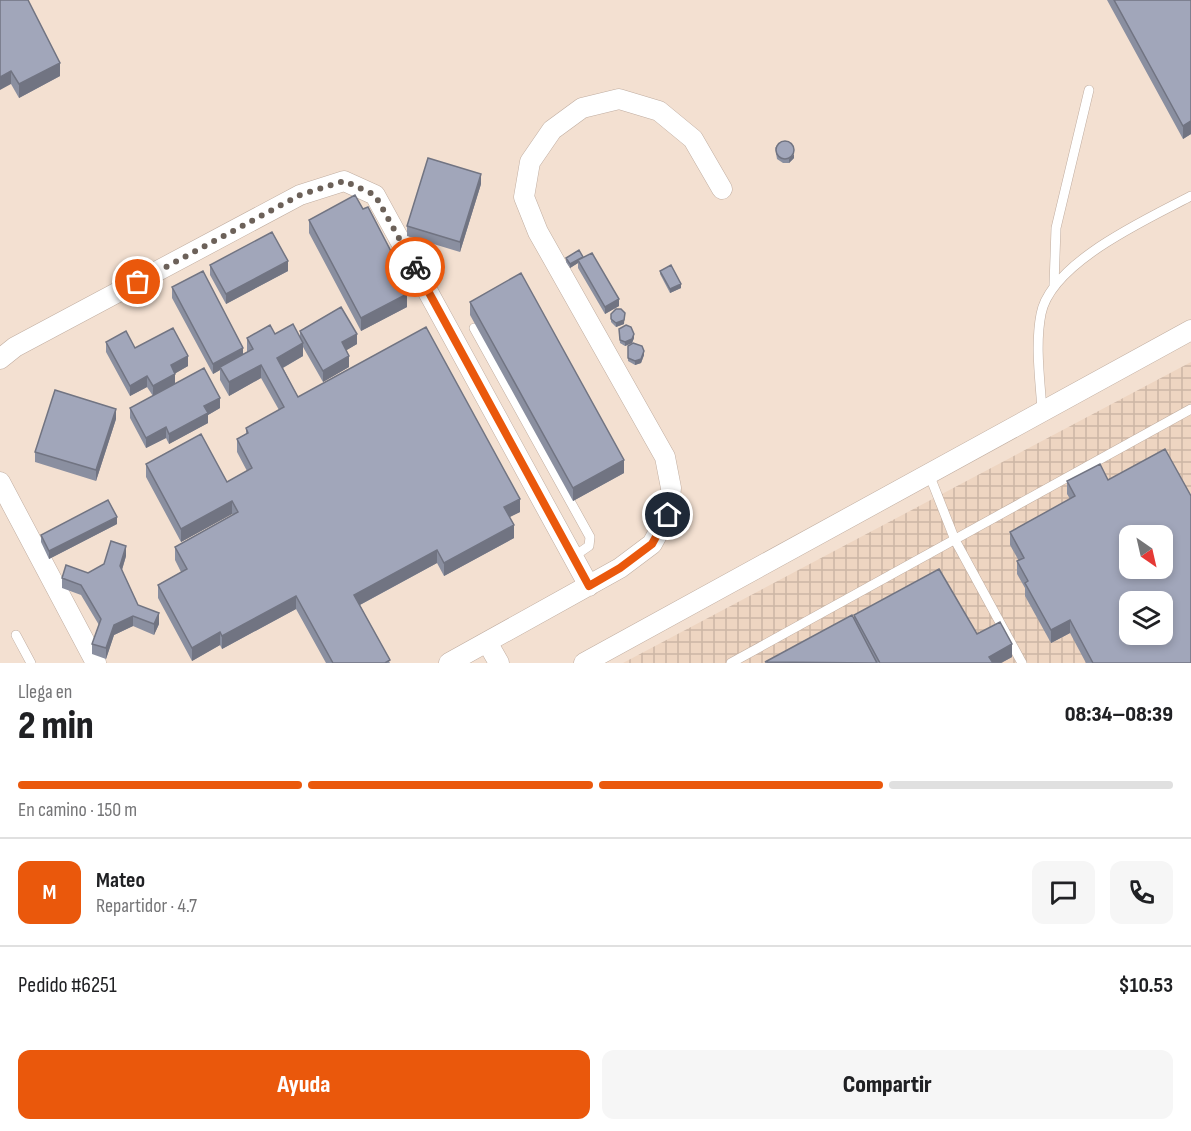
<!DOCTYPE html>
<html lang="es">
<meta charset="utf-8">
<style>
body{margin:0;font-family:"Sofia Sans Condensed",sans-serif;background:#f6f6f6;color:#202124;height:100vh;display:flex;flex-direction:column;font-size:22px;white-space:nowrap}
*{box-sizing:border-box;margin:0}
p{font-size:20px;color:#757577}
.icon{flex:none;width:33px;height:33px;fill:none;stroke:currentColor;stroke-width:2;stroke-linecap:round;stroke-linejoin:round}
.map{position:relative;height:663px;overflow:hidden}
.details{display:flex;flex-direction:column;background:#fff;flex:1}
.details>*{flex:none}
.needle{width:39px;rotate:146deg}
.fabs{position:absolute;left:1119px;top:525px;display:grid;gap:12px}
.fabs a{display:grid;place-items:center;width:54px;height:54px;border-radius:12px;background:#fff;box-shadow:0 3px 9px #0003;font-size:30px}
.pin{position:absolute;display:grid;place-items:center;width:51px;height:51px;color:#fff;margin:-26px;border:3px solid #fff;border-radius:50%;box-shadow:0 2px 6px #0007}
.courier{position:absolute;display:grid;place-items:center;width:60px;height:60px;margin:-30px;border:4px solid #ea580c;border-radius:50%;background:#fff;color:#222;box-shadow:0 2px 8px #0007}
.summary em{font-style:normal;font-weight:800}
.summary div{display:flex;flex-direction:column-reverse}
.summary{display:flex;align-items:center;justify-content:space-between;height:102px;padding:0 18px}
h1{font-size:39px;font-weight:800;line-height:45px}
.bar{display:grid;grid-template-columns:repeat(4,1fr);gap:9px 6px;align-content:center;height:72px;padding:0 18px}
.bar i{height:8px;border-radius:4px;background:#e0e0e0}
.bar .active{background:#ea580c}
.bar p{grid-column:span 4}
.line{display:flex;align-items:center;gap:15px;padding:0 18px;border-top:2px solid #e0e0e0}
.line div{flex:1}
.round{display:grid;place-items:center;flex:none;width:63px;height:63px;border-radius:12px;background:#f6f6f6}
.cta{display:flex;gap:12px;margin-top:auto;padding:12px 18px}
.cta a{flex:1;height:69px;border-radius:12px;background:#ea580c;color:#fff;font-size:24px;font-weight:800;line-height:69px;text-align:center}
.cta a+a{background:#f6f6f6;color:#202124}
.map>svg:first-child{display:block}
.industrial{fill:url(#industrial-grid);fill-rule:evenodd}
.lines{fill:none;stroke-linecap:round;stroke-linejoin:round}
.lane-casing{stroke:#c0ada0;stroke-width:10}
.street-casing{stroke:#c0ada0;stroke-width:21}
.lane{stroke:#fff;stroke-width:9}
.street{stroke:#fff;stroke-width:20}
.wall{fill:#8a8fa0}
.shaded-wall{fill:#717482}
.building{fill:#a1a6ba;stroke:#717482;stroke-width:1.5;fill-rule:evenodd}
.done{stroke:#6c6159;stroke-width:6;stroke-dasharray:0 10.8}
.route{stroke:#ea580c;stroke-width:8}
</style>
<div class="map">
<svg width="1191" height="663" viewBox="0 0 1191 663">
<defs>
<pattern id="industrial-grid" width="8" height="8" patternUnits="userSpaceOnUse" patternTransform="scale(1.5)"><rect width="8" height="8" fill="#eed5c1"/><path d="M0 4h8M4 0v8" fill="none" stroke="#ccb6a5"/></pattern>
</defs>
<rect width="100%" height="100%" fill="#f3e0d1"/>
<!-- industrial -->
<path class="industrial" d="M1191,362V663H623ZM1130,536H1162V568H1130ZM1130,602H1162V634H1130Z"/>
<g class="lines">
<defs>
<path id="lane" d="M1054,285L1056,228L1089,90
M474,328L590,537L589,546L573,557
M1042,410C1040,379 1035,345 1041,314C1051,262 1148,219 1191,196
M929,474L955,540L1022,663
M16,635L31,663
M731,663L1191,409"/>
<path id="street" d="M0,359L15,347L300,195L344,181L375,195L589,586
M0,482L96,663
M487,642L499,663
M449,663L620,568L652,544L668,515L671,488L665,457L538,232L524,197L530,162L552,130L582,108L619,99L659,111L693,139L722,189
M584,663L1191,330"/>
</defs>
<!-- lane casing -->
<use href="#lane" class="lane-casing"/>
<!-- street casing -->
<use href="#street" class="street-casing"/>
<!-- lane -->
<use href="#lane" class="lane"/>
<!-- street -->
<use href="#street" class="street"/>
</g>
<!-- wall -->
<path class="wall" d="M0,0L60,76L19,98L11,84Z
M1107,0H1191V134L1183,139Z
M775,147L794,158L789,163H783L777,159Z
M481,184L460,252L407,236V226Z
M309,220L395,271L407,307L361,331L309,233Z
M566,258H583L619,306L605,314L578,268V263L570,268L566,262Z
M210,265L288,271L226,304L210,275Z
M660,271L681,288L670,293L660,274Z
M172,287L243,354L247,352V338L275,334L300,337V331L357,344L346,350L349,367L323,382L303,347V356L283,368L298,397L520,512L509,517L514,538L444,576L437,563L360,605L390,663H326L296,609L222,649L220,645L192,661L158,598V585L181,572L175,560V547L233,515L232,514L181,542L146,477V464L227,482L247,471L237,452V439L246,434V428L279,410L261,378L229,396L220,380V370L213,374L172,298Z
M470,302L624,473L573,501L470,315Z
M611,319L624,324L616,327L611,322Z
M619,329L634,338L632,343L625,346L620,343Z
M106,342L188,366L175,373V384L220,408L208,415V423L169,444L166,438L146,448L130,418V408L153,396L147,387L130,396L106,352Z
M628,346L644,355L641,363L635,365L628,361Z
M116,419L96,481L35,462V452Z
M1067,481L1191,663H1086L1070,633L1051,643L1025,596V588L1017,574V561H1019L1010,545V532L1070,499L1067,494Z
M117,524L49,559L41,542V535Z
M126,556L122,570L138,605L159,624L154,635L133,626L114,635L106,659L92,654V644L99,625L81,595L62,588V578L88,573Z
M854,615L977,634L1012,657L1001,663H765L854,619Z"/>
<!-- shaded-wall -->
<path class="shaded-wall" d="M60,63V76L19,98V84Z
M11,71V84L0,90V77Z
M1191,121V134L1183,139V126Z
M794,154V158L789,163V159Z
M481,174V184L460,252V242Z
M583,257V260H578V263L570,268V264Z
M395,259V272L390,262Z
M288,261V271L226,304V294Z
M681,284V288L670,293V289Z
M407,294V307L361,331V318Z
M619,299V306L605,314V307Z
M625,313L624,324L616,327V323Z
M357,334V344L342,353V342Z
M634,334V338L632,343L625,346V342Z
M303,343V356L277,371V358Z
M243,348V358L220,367V370L213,374V364Z
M644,351V355L641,363L635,365V361Z
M188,356V366L171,376V365Z
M349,356V367L323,382V371Z
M261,365V378L229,396V382Z
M175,374V384L153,396V386Z
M147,376V387L130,396V386Z
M220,398V408L208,415V423L169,444V434L204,406Z
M116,409V419L96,481V470Z
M166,427V438L146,448V438Z
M624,460V473L573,501V488Z
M520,499V512L504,520V507Z
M232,501V514L181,542V529Z
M117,517V524L49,559V551Z
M514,525V538L444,576V563Z
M126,546V556L120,576V566Z
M437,550V563L354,608V595Z
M296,596V609L222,649V636Z
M159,613V624L154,635V624Z
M133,616V626L114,635L106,659V648L114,625Z
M1070,620V633L1051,643V630Z
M220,632V645L192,661V648Z
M1012,644V657L1001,663H989V657Z"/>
<!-- building -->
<path class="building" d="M0,0H28L60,63L19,84L11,71L0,77Z
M1114,0H1191V121L1183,126Z
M776 150a9 9 0 1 1 18 0a9 9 0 1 1-18 0Z
M428,158L481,174L460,242L407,226Z
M355,195L363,209L368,207L395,259L390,262L407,294L361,318L309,220Z
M272,232L288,261L226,294L210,265Z
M579,250L583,257L570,264L566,258Z
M592,253L619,299L605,307L578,260Z
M671,265L681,284L670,289L660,271Z
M203,271L243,348L213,364L172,287Z
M521,273L624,460L573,488L470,302Z
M341,307L357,334L342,342L349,356L323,371L300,331Z
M616,309H621L625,313L624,320L616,323L611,319V314Z
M293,324L303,343L277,358L298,397L426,327L520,499L504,507L514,525L444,563L437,550L354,595L390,660L385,663H333L296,596L222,636L220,632L192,648L158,585L187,569L175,547L238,512L232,501L181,529L146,464L201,434L227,482L252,468L237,439L248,433L246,428L284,407L261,365L229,382L220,367L253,349L247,338L270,325L275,334Z
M626,325L631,327L634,334L632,339L625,342L620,340L619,329Z
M173,328L188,356L171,365L175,374L153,386L147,376L130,386L106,342L126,331L135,348Z
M633,343L642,346L644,351L641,359L635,361L628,358V346Z
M204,368L220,398L204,406L208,413L169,434L166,427L146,438L130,408Z
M55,390L116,409L96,470L35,452Z
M1165,449L1191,496V663H1093L1070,620L1051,630L1025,583L1028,581L1017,561L1024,558L1010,532L1075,496L1067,481L1100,464L1108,480ZM1130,536H1162V568H1130ZM1130,602H1162V634H1130Z
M108,500L117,517L49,551L41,535Z
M111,541L126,546L120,566L138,605L159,613L154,624L133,616L114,625L106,648L92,644L101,619L81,585L62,578L66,565L88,573L104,564Z
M939,569L977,634L1000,622L1012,644L989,657L993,663H880L854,615Z
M852,615L877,663L765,662Z"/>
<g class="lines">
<!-- done -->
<path class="done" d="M138,282L300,195L344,181L375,195L415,267"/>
<!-- route -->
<path class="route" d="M415,267L589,586L620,568L652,544L668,515"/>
</g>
</svg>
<div class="fabs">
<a><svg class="needle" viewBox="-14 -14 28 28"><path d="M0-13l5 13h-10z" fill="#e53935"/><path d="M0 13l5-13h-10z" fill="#757577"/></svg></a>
<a><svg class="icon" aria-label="layers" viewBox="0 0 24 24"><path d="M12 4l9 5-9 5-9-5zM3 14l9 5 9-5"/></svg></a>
</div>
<div class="pin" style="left:138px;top:282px;background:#ea580c"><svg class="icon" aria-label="bag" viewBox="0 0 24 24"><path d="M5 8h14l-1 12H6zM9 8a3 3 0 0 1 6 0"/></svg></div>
<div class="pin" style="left:668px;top:515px;background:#1f2937"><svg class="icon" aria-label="home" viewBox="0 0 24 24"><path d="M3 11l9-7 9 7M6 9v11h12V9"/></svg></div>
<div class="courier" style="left:415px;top:267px"><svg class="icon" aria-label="bike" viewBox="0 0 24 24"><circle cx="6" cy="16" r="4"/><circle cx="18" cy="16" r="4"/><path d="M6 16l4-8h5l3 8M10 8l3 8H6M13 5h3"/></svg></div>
</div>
<section class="details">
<div class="summary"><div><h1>2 min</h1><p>Llega en</p></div><em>08:34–08:39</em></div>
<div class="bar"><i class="active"></i><i class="active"></i><i class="active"></i><i></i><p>En camino · 150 m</p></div>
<div class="line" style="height:108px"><b class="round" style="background:#ea580c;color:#fff">M</b><div><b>Mateo</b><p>Repartidor · 4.7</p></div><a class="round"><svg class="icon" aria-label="chat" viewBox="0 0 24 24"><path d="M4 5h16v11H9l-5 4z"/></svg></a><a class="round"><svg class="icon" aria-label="phone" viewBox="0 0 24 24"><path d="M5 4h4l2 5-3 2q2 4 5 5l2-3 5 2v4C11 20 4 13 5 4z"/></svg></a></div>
<div class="line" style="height:78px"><div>Pedido #6251</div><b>$10.53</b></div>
<div class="cta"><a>Ayuda</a><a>Compartir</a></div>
</section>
